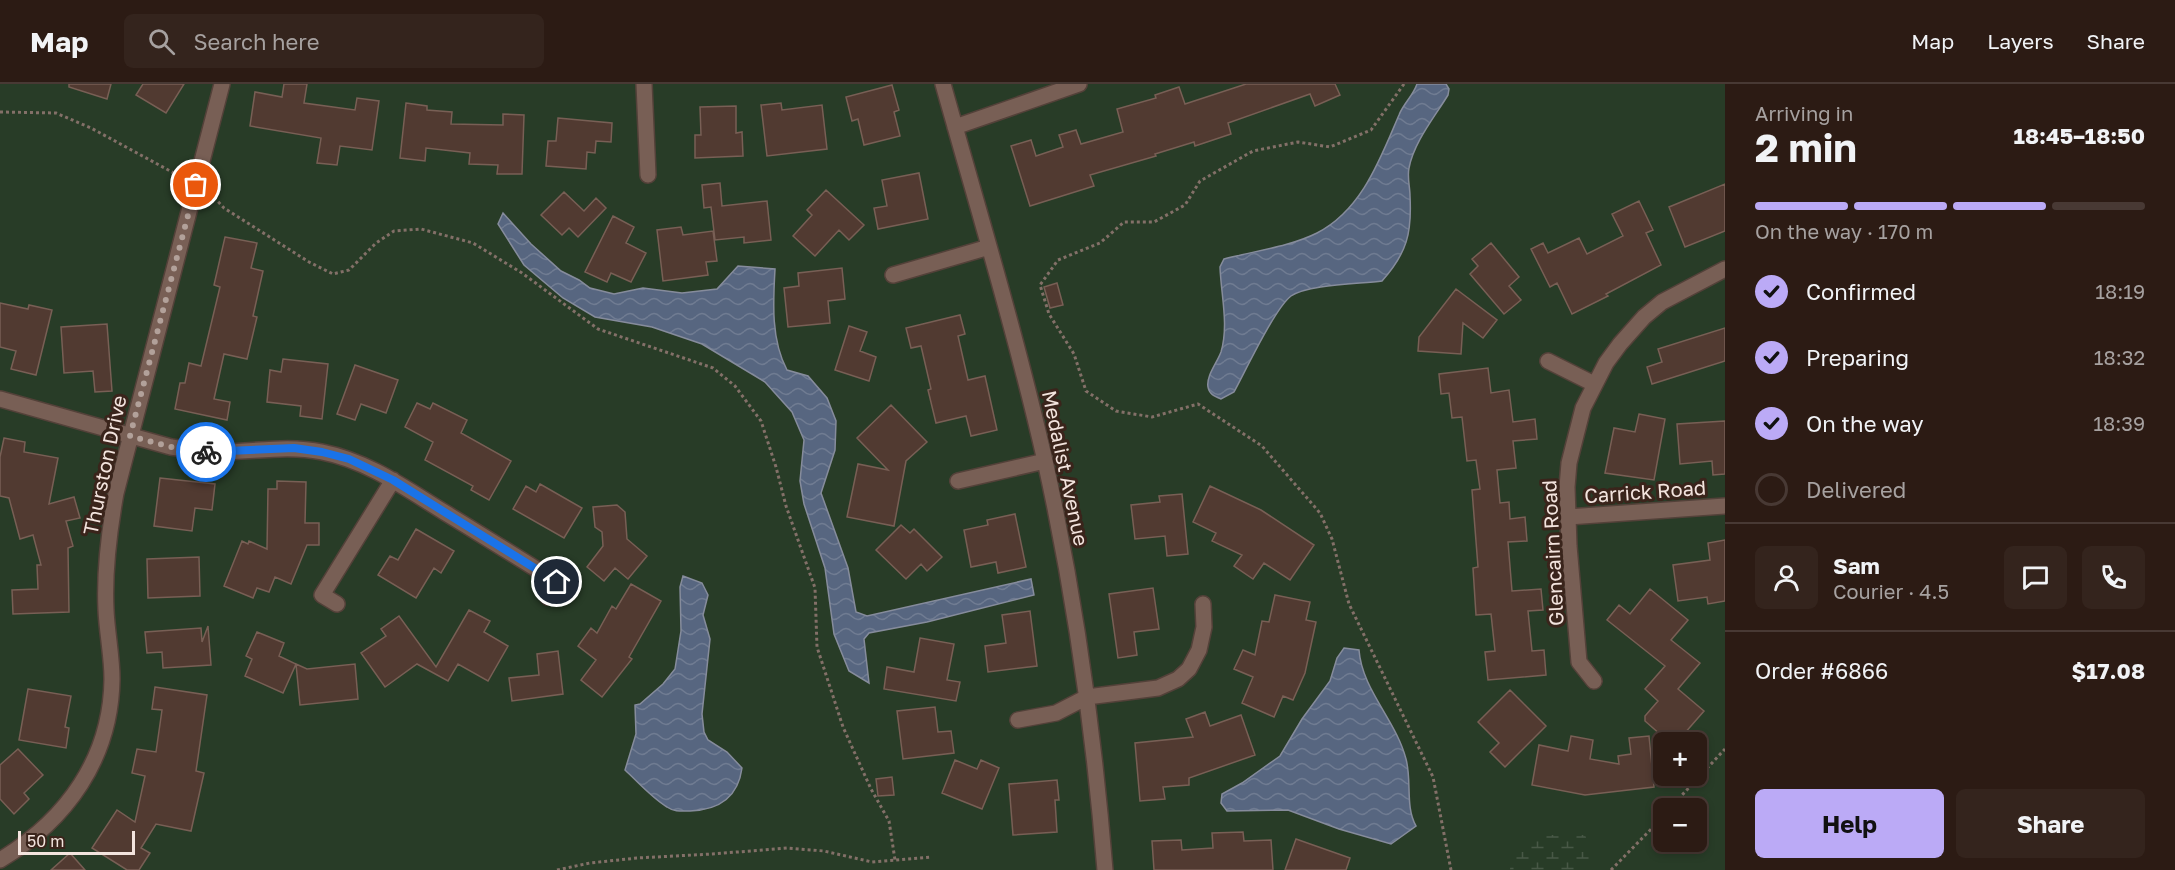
<!DOCTYPE html>
<meta charset="utf-8">
<style>
body{margin:0;font-family:"Golos Text",sans-serif;background:#34241d;color:#f1f3f6;height:100vh;display:flex;flex-direction:column;font-size:22px;white-space:nowrap}
*{box-sizing:border-box;margin:0}
p{font-size:20px;color:#a6a1a0}
.icon{flex:none;width:33px;height:33px;fill:none;stroke:currentColor;stroke-width:2;stroke-linecap:round;stroke-linejoin:round}
.map{position:relative;flex:1;overflow:hidden}
.side{display:flex;flex-direction:column;background:#2c1b14;width:450px}
.side>*{flex:none}
.controls{position:absolute;left:1653px;top:648px;display:grid;gap:12px}
.controls a{display:grid;place-items:center;width:54px;height:54px;border-radius:9px;background:#2c1b14;box-shadow:0 3px 9px #0003,0 0 0 2px #483934;font-size:30px}
.scale{position:absolute;left:18px;bottom:15px;width:117px;box-sizing:border-box;padding-left:6px;border:3px solid #f3e4de;border-top:0;font-size:16px;line-height:21px;white-space:nowrap;color:#f3e4de;-webkit-text-stroke:4px #3a241b;paint-order:stroke}
.pin{position:absolute;display:grid;place-items:center;width:51px;height:51px;color:#fff;margin:-26px;border:3px solid #fff;border-radius:50%;box-shadow:0 2px 6px #0007}
.courier{position:absolute;display:grid;place-items:center;width:60px;height:60px;margin:-30px;border:4px solid #1a73e8;border-radius:50%;background:#fff;color:#222;box-shadow:0 2px 8px #0007}
.summary em{font-style:normal;font-weight:700}
.summary div{display:flex;flex-direction:column-reverse}
.summary{display:flex;align-items:center;justify-content:space-between;height:102px;padding:0 30px}
h1{font-size:39px;font-weight:700;line-height:45px}
.bar{display:grid;grid-template-columns:repeat(4,1fr);gap:9px 6px;align-content:center;height:72px;padding:0 30px}
.bar i{height:8px;border-radius:4px;background:#483934}
.bar .on{background:#bbaaf6}
.bar p{grid-column:span 4}
.line{display:flex;align-items:center;gap:15px;padding:0 30px;border-top:2px solid #483934}
.line div{flex:1}
.round{display:grid;place-items:center;flex:none;width:63px;height:63px;border-radius:9px;background:#34241d}
ol{padding:0 30px;list-style:none}
li{display:flex;align-items:center;gap:18px;height:66px}
li p{margin-inline-start:auto}
li .icon{padding:6px;border-radius:50%;background:#bbaaf6;color:#111;stroke-width:4}
li:last-child{color:#a6a1a0}
li i{width:33px;height:33px;border:3px solid #483934;border-radius:50%}
.primary-button{display:flex;gap:12px;margin-top:auto;padding:12px 30px}
.primary-button a{flex:1;height:69px;border-radius:9px;background:#bbaaf6;color:#111;font-size:24px;font-weight:700;line-height:69px;text-align:center}
.primary-button a+a{background:#34241d;color:#f1f3f6}
header{display:flex;align-items:center;gap:36px;box-sizing:border-box;height:84px;padding:0 30px;background:#2c1b14;border-bottom:2px solid #483934}
header strong{font-size:28px}
nav{display:flex;gap:33px;margin-inline-start:auto;font-size:21px}
.search{width:420px;height:54px;background:#34241d;display:flex;align-items:center;gap:15px;box-sizing:border-box;padding:0 21px;border-radius:9px;color:#a6a1a0;font-size:22px}
main{display:flex;flex:1;min-height:0}
.map>svg:first-child{display:block}
.grass{fill:#283c27;fill-rule:evenodd}
.wetland{fill:url(#wetland-marsh)}
.water{fill:url(#water-waves);stroke:#868c9c;stroke-width:1.5}
.building{fill:#513a31;stroke:#785f55;stroke-width:1.5}
.lines{fill:none;stroke-linecap:round;stroke-linejoin:round}
.minor-casing{stroke:#534139;stroke-width:18}
.path{stroke:#837068;stroke-width:3;stroke-dasharray:3 3;stroke-linecap:butt}
.minor{stroke:#785f55;stroke-width:15}
.done{stroke:#b2a19a;stroke-width:6;stroke-dasharray:0 10.8}
.route{stroke:#1a73e8;stroke-width:8}
.labels{text-anchor:middle;dominant-baseline:central;stroke-width:6;stroke-linejoin:round;paint-order:stroke}
.street-label{font-size:20px;fill:#f3e4de;stroke:#3a241b}
</style>
<header>
<strong>Map</strong>
<div class="search"><svg class="icon" aria-label="search" viewBox="0 0 24 24"><circle cx="10" cy="10" r="6"/><path d="M15 15l6 6"/></svg>Search here</div>
<nav><a>Map</a><a>Layers</a><a>Share</a></nav>
</header>
<main>
<div class="map">
<svg width="1725" height="786" viewBox="0 0 1725 786">
<defs>
<pattern id="wetland-marsh" width="20" height="14" patternUnits="userSpaceOnUse" patternTransform="scale(1.5)"><rect width="20" height="14" fill="#283c27"/><path d="M1 5h8M5 5V1M11 12h8M15 12V8" fill="none" stroke="#485846"/></pattern>
<pattern id="water-waves" width="16" height="10" patternUnits="userSpaceOnUse" patternTransform="scale(1.5)"><rect width="16" height="10" fill="#576680"/><path d="M0 5q4-4 8 0t8 0" fill="none" stroke="#707c92"/></pattern>
</defs>
<rect width="100%" height="100%" fill="#3a241b"/>
<!-- grass -->
<path class="grass" d="M0,0H1725V786H0ZM1664,658H1696V692H1664ZM1664,724H1696V758H1664Z"/>
<!-- wetland -->
<path class="wetland" d="M1540,751H1585L1594,776L1589,786H1510L1511,775Z"/>
<!-- water -->
<path class="water" d="M1417,0H1446L1449,5L1448,11C1434,34 1414,58 1409,84C1407,93 1410,103 1410,112C1412,149 1407,169 1382,197C1361,200 1308,200 1291,212C1275,224 1245,288 1234,308L1221,315C1214,312 1209,310 1208,303C1206,292 1217,279 1221,268C1229,241 1221,211 1220,183L1224,175C1254,167 1289,163 1317,149C1362,126 1380,75 1399,31C1403,20 1413,12 1417,0Z
M503,129L531,160L561,187L579,196L590,204L614,210L643,204L682,209L717,205L738,182L775,185C773,219 771,256 787,286L808,292L827,314L836,337L835,366L821,409L848,484L856,528L867,532L1031,495L1034,511L927,538L869,549L864,555L869,599L849,587L834,550L825,484L804,420L800,397L804,356L792,328L765,298L702,260L652,243L595,233L563,214L524,181L498,140Z
M683,492L702,499L708,511L703,531L710,555L702,630L704,648L708,656L727,668L742,684C738,714 718,726 690,727C682,727 674,728 667,723C652,714 638,698 625,686L636,650L635,621L640,620L663,600L675,585L681,547L680,503Z
M1344,564L1359,566C1362,606 1396,636 1406,675C1412,697 1405,723 1416,742L1391,760L1339,745L1288,726L1227,727L1221,719L1222,710L1242,699L1280,672L1302,635L1330,597L1337,574Z"/>
<!-- building -->
<path class="building" d="M69,0H111L107,15L69,3Z
M143,0H184L166,29L136,11Z
M284,0H307L304,19L355,26L357,14L379,17L372,66L340,62L337,81L317,79L321,54L250,42L255,8L282,13Z
M1246,0H1335L1340,11L1315,22L1310,10L1228,39L1231,50L1195,62L1194,58L1155,70L1156,72L1090,91L1094,102L1030,122L1011,62L1031,56L1036,72L1063,63L1059,51L1076,46L1081,60L1123,48L1117,25L1156,14L1155,11L1179,3L1185,20Z
M892,1L899,26L894,28L900,52L864,61L858,35L852,37L846,13Z
M406,19L427,22V26L452,28L451,40L503,41V30L524,31L522,90H497L498,81L469,80L470,69L426,64L425,77L400,74Z
M781,19L782,26L822,21L827,65L767,72L761,21Z
M736,22V49L742,48L743,72L695,74V51H701L700,23Z
M558,34L612,39L611,58L596,57L595,69L587,68L586,85L546,82L548,57H556Z
M919,89L928,135L878,145L874,124L887,122L882,96Z
M720,99L722,122L767,117L771,156L744,159V153L715,156L711,123L704,124L702,101Z
M1725,100V147L1685,163L1669,123Z
M826,106L864,141L849,156L839,146L815,172L793,152L812,131L807,126Z
M564,108L584,127L596,114L606,124L578,153L569,144L562,151L541,131Z
M1639,117L1653,146L1646,149L1661,181L1606,210L1608,212L1572,230L1557,199L1550,203L1531,165L1543,159L1548,169L1579,154L1587,170L1623,152L1612,130Z
M613,132L634,143L626,159L646,169L631,198L611,189L607,198L585,188Z
M681,143L683,151L713,147L717,177L706,178L708,191L663,197L657,146Z
M225,153L257,159L251,184L263,187L253,232L257,233L247,275L224,270L214,315L230,318L227,336L175,325L180,299H185L189,279L201,282L220,203L214,201Z
M1491,159L1519,193L1509,202L1521,216L1504,230L1470,190L1478,182L1472,175Z
M842,184L845,215L828,217L830,239L788,243L784,204L799,202L798,189Z
M1057,199L1063,221L1050,224L1044,203Z
M1456,205L1497,236L1483,254L1463,239L1461,270L1418,267L1419,253Z
M0,219L28,225L29,221L52,226L36,291L11,285L16,267L0,263Z
M960,231L965,250L958,252L968,296L985,292L997,346L971,352L966,332L936,339L928,306L931,305L921,262L911,264L906,244Z
M107,240L112,307L95,308L93,287L64,289L61,243Z
M849,242L867,248L860,267L876,273L869,297L835,286Z
M1725,244V277L1652,300L1647,283L1662,278L1658,265Z
M283,275L328,280L322,335L300,332L301,322L267,318L270,286L281,288Z
M355,281L398,296L386,329L361,320L355,336L337,330Z
M1488,284L1491,309L1509,306L1513,338L1535,335L1537,355L1513,357L1516,384L1497,386L1500,419L1509,418L1510,435L1525,433L1527,457L1508,458L1512,507L1541,505L1543,526L1528,527L1532,567L1544,566L1546,591L1488,596L1485,568L1495,567L1491,530L1476,531L1473,484L1478,483L1472,406L1480,405L1476,376L1467,377L1462,333L1452,334L1449,309L1441,310L1439,290Z
M417,319L430,325L433,319L467,336L461,349L511,377L489,416L471,406L473,402L425,376L433,358L405,343Z
M891,321L927,358L906,377L894,442L847,433L858,380L888,386L857,354Z
M1639,330L1665,335L1654,396L1605,389L1614,344L1635,348Z
M1725,337V390L1713,391L1712,377L1680,380L1677,340Z
M4,354L25,358L24,368L58,374L49,420L74,413L80,434L66,437L73,462L68,464L69,528L13,530L12,506L38,505L37,481H41L33,451L20,455L9,414L0,412V373Z
M160,394L215,400L212,426L195,424L192,447L154,442Z
M277,397L306,398L305,439H319V461H307L291,500L275,493L269,508L257,504L253,514L224,502L242,457L248,460L249,457L267,465L268,405H277Z
M540,400L582,424L564,454L513,425L526,402L536,408Z
M1210,402L1261,426L1314,461L1290,496L1264,479L1253,495L1234,482L1242,471L1212,457L1216,449L1193,438Z
M1182,410L1188,470L1167,472L1165,452L1135,455L1131,421L1160,418L1159,412Z
M617,421L625,428L627,455L647,472L628,495L615,484L604,497L587,483L603,462L602,448L595,443L593,423Z
M1015,430L1026,483L998,489L996,478L971,483L964,446L988,441L987,436Z
M901,441L910,449L914,445L942,473L927,487L921,480L906,495L876,466Z
M416,445L454,467L441,489L434,484L416,514L378,491L390,472L398,476Z
M1725,456V517L1708,520L1707,513L1678,517L1673,481L1710,476L1708,459Z
M199,473L200,512L148,514L147,475Z
M631,500L661,517L629,573L632,575L602,613L581,596L596,576L578,562L591,544L597,549L612,522L616,525Z
M1153,504L1159,545L1134,548L1137,571L1118,574L1109,510Z
M1650,505L1688,536L1671,556L1700,579L1678,605L1704,627L1677,658H1669L1645,637V632L1658,617L1645,605L1665,582L1607,536L1619,521L1630,530Z
M1275,511L1310,518L1306,536L1316,538L1305,589L1293,616L1283,612L1274,633L1242,619L1253,593L1234,585L1243,566L1255,571L1262,537L1269,538Z
M469,526L490,537L484,548L508,562L488,597L458,580L448,597L417,580L385,603L361,569L386,552L381,545L399,532L436,583Z
M1030,527L1037,582L988,588L985,562L1006,559L1002,531Z
M208,542L211,581L163,584L162,568L147,569L145,548L201,544L202,558Z
M257,548L284,559L279,572L296,580L283,609L245,592L252,575L246,572Z
M920,554L954,560L947,596L960,598L956,617L884,605L887,583L914,588Z
M558,567L563,610L512,617L509,594L539,591L537,570Z
M296,580L307,585L355,580L358,615L300,621Z
M155,603L207,611L196,687L204,689L191,747L156,740L141,764L150,769L139,786H127L92,764L117,726L135,738L145,692L132,689L137,665L156,668L162,626L152,625Z
M28,605L71,612L65,643L69,644L66,664L19,656Z
M1510,606L1546,642L1505,683L1490,668L1499,659L1478,638Z
M935,623L938,648L951,647L954,669L903,675L897,627Z
M1205,628L1210,642L1241,631L1255,671L1189,694V701L1163,703L1165,715L1140,717L1135,659L1193,653L1186,635Z
M1571,652L1593,656L1590,675L1619,680L1618,672L1631,670L1629,654L1649,652L1654,703L1585,711L1532,701L1539,661L1568,667Z
M18,665L43,691L24,709L29,715L14,730L0,715V681Z
M955,676L977,685L981,676L999,684L982,725L942,709Z
M892,693L894,711L878,712L876,695Z
M1057,696L1059,716H1055L1057,748L1013,751L1009,700Z
M1243,748L1244,757L1271,756L1273,786H1154L1152,757L1181,756L1182,766L1213,764L1212,749Z
M1296,755L1350,774L1346,786H1285Z
M70,769L85,786H51Z"/>
<g class="lines">
<defs>
<path id="minor" d="M644,0L648,91
M943,0C978,125 1016,250 1045,377C1075,512 1094,649 1105,786
M955,43L1079,0
M893,191L989,163
M1548,277L1594,300
M0,315L171,363C190,366 207,368 226,368C259,367 289,361 322,368C368,377 405,404 444,428C482,451 520,475 557,498L548,513
M958,397L1045,377
M1568,433L1725,422
M337,520L322,511L393,396
M1594,597L1579,578L1569,462L1567,403L1569,379L1583,324L1606,279L1620,260L1644,233L1662,218L1725,185
M1018,636L1056,629L1087,613L1158,604L1178,595L1189,585L1199,566L1204,543L1203,520
M0,776C67,736 111,674 112,595C112,572 107,549 106,526C104,487 109,448 116,409L222,0"/>
</defs>
<!-- minor casing -->
<use href="#minor" class="minor-casing"/>
<!-- path -->
<path class="path" d="M1404,0L1371,46L1330,63L1298,58L1253,67L1200,97L1185,121L1154,138H1124L1100,159L1058,176L1040,201L1049,230L1074,270L1086,307L1116,327L1152,333L1198,320L1262,362L1320,429L1332,455L1349,520L1433,693L1451,786
M0,28L56,29L91,44L183,94
M210,109L224,124L309,178L333,190L349,186L376,159L394,147L421,145L473,159L522,189L598,245L713,284L735,302L761,337L776,383L786,422L815,504L817,563L843,643L871,705L889,737L895,776
M1670,724L1725,665
M557,786L590,779L637,774L712,770L788,764L824,767L872,778L931,773
M1611,786L1664,732"/>
<!-- minor -->
<use href="#minor" class="minor"/>
</g>
<g class="lines">
<!-- done -->
<path class="done" d="M196,101L130,352L171,363L206,368"/>
<!-- route -->
<path class="route" d="M206,368L294,364L322,368L349,375L393,396L557,498"/>
</g>
<g class="labels">
<!-- street labels -->
<g class="street-label">
<text transform="translate(104 381) rotate(-78)">Thurston Drive</text>
<text transform="translate(1066 384) rotate(78)">Medalist Avenue</text>
<text transform="translate(1645 407) rotate(-4)">Carrick Road</text>
<text transform="translate(1552 469) rotate(-93)">Glencairn Road</text>
</g>
</g>
</svg>
<div class="controls">
<a>+</a>
<a>−</a>
</div>
<div class="scale">50 m</div>
<div class="pin" style="left:196px;top:101px;background:#ea580c"><svg class="icon" aria-label="bag" viewBox="0 0 24 24"><path d="M5 8h14l-1 12H6zM9 8a3 3 0 0 1 6 0"/></svg></div>
<div class="pin" style="left:557px;top:498px;background:#1f2937"><svg class="icon" aria-label="home" viewBox="0 0 24 24"><path d="M3 11l9-7 9 7M6 9v11h12V9"/></svg></div>
<div class="courier" style="left:206px;top:368px"><svg class="icon" aria-label="bike" viewBox="0 0 24 24"><circle cx="6" cy="16" r="4"/><circle cx="18" cy="16" r="4"/><path d="M6 16l4-8h5l3 8M10 8l3 8H6M13 5h3"/></svg></div>
</div>
<section class="side">
<div class="summary"><div><h1>2 min</h1><p>Arriving in</p></div><em>18:45–18:50</em></div>
<div class="bar"><i class="on"></i><i class="on"></i><i class="on"></i><i></i><p>On the way · 170 m</p></div>
<ol>
<li><svg class="icon" aria-label="check" viewBox="0 0 24 24"><path d="M5 12l5 5 9-10"/></svg>Confirmed<p>18:19</p></li>
<li><svg class="icon" aria-label="check" viewBox="0 0 24 24"><path d="M5 12l5 5 9-10"/></svg>Preparing<p>18:32</p></li>
<li><svg class="icon" aria-label="check" viewBox="0 0 24 24"><path d="M5 12l5 5 9-10"/></svg>On the way<p>18:39</p></li>
<li><i></i>Delivered</li>
</ol>
<div class="line" style="height:108px"><a class="round"><svg class="icon" aria-label="person" viewBox="0 0 24 24"><circle cx="12" cy="8" r="4"/><path d="M4 21q1-7 8-7t8 7"/></svg></a><div><b>Sam</b><p>Courier · 4.5</p></div><a class="round"><svg class="icon" aria-label="chat" viewBox="0 0 24 24"><path d="M4 5h16v11H9l-5 4z"/></svg></a><a class="round"><svg class="icon" aria-label="phone" viewBox="0 0 24 24"><path d="M5 4h4l2 5-3 2q2 4 5 5l2-3 5 2v4C11 20 4 13 5 4z"/></svg></a></div>
<div class="line" style="height:78px"><div>Order #6866</div><b>$17.08</b></div>
<div class="primary-button"><a>Help</a><a>Share</a></div>
</section>
</main>
